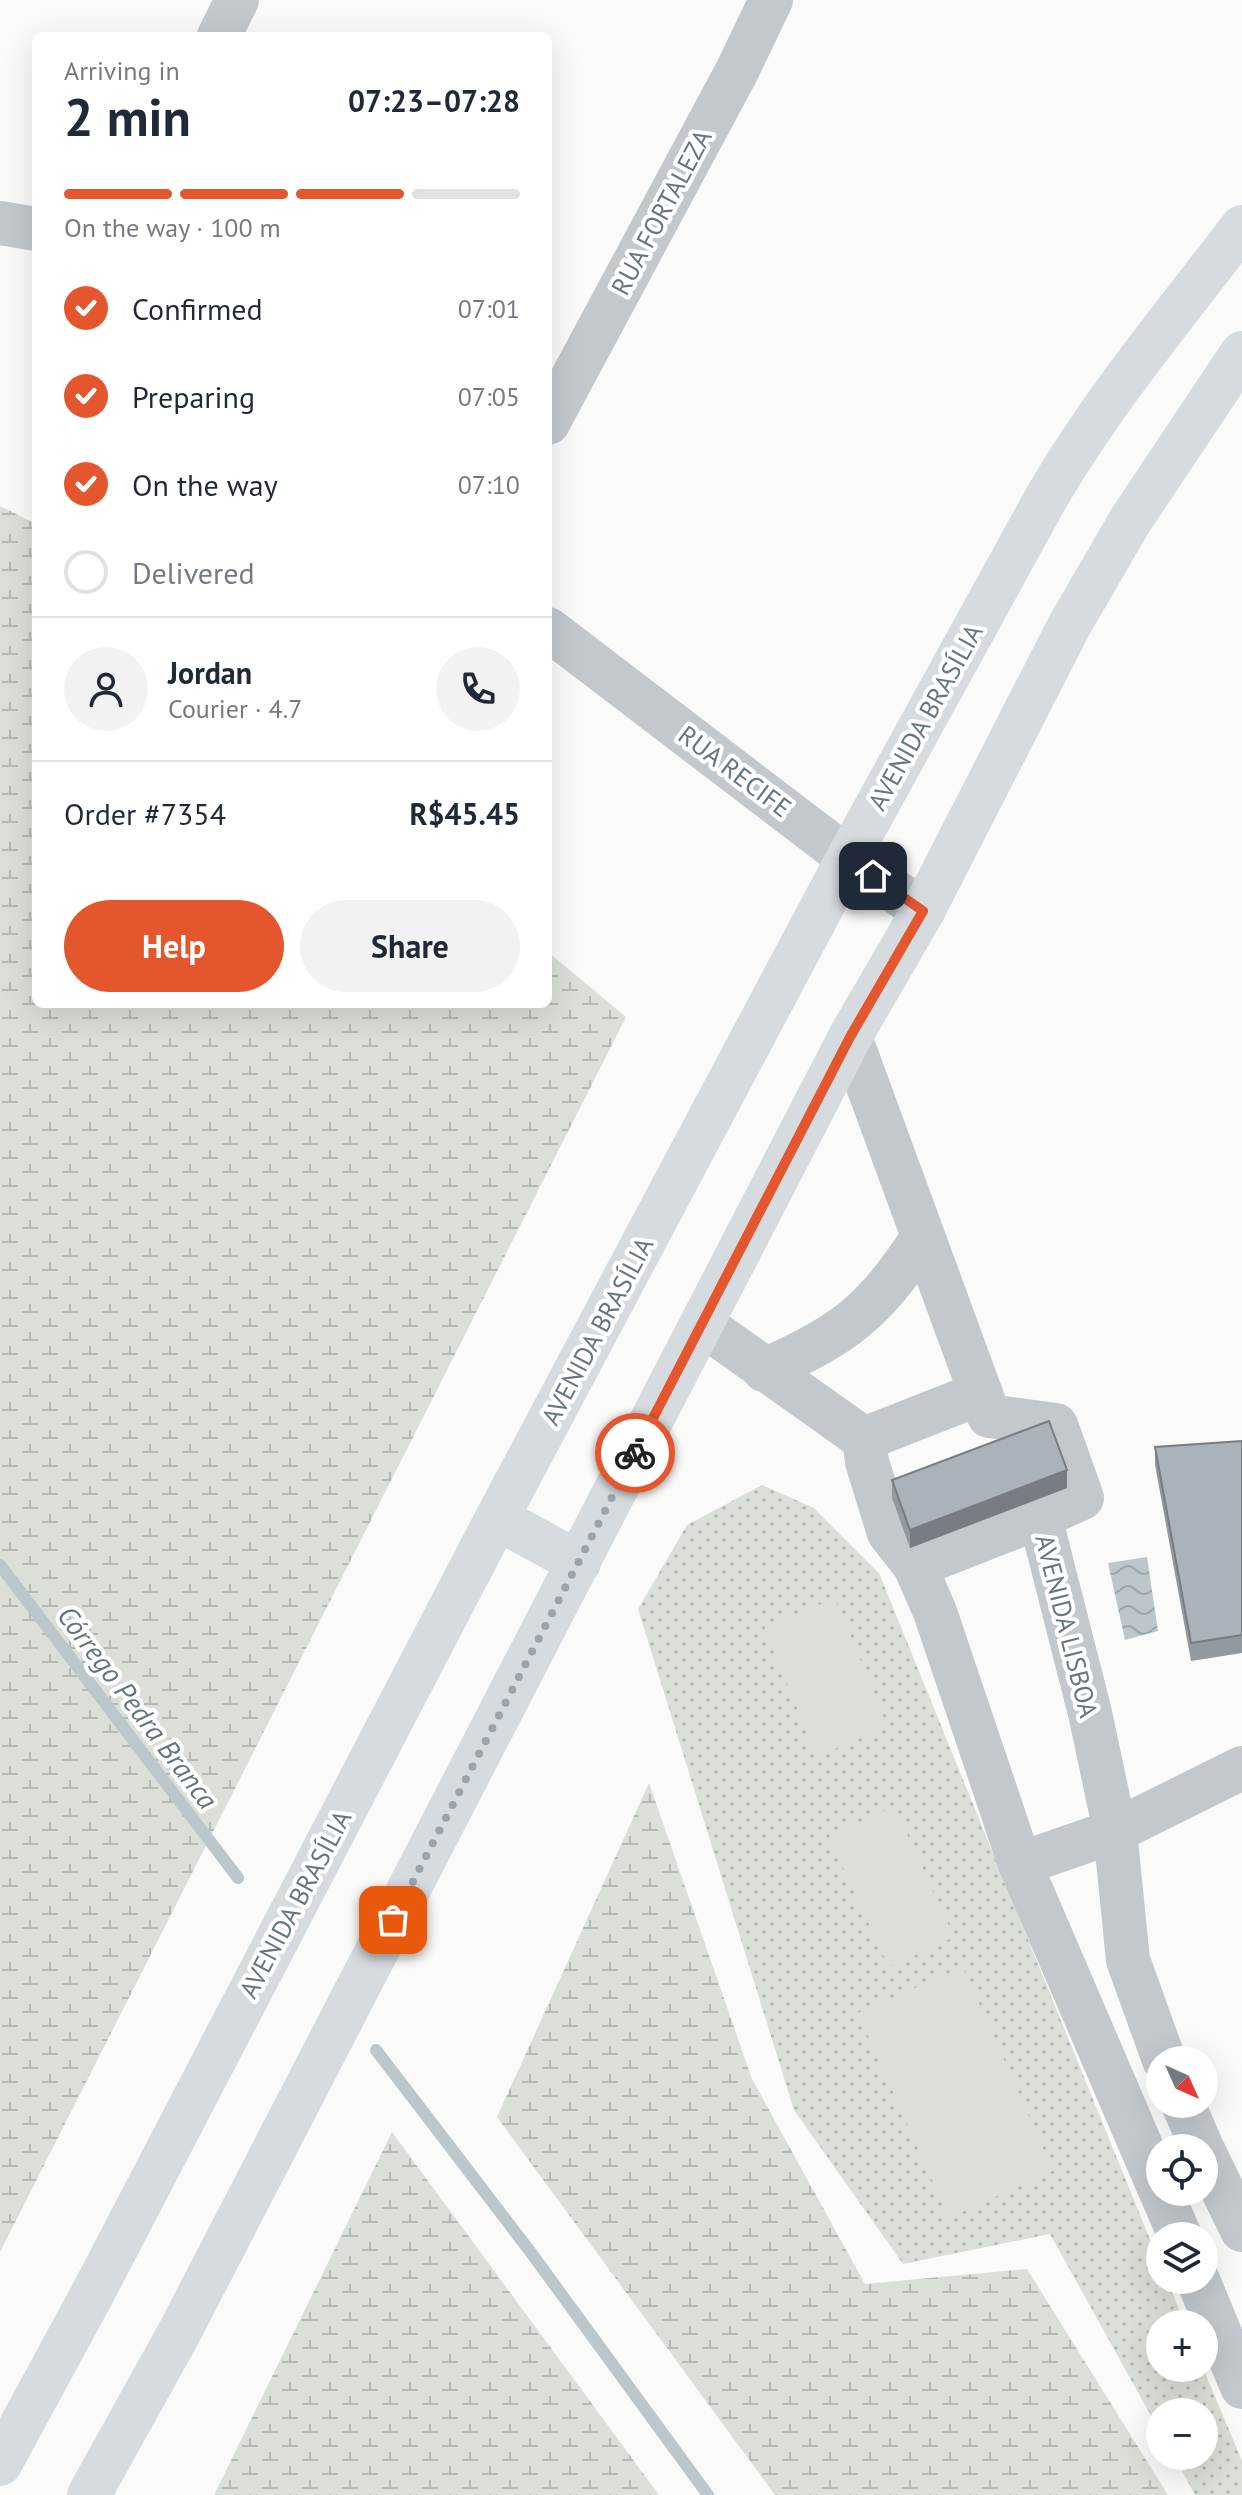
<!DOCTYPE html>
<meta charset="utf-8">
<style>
body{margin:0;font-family:"PT Sans",sans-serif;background:#f2f2f3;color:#1f2937;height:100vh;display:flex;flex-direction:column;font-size:30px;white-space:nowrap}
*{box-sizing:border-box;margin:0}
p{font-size:26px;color:#747a83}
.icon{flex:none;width:44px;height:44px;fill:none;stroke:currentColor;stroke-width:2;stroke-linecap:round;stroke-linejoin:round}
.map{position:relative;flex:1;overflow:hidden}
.details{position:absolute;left:32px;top:32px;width:520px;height:976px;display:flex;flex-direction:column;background:#fff;border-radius:12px;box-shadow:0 8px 32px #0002}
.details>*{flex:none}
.needle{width:52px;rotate:135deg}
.buttons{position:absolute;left:1146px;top:2046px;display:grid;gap:16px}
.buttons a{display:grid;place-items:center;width:72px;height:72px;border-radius:50%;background:#fff;box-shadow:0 8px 32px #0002;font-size:40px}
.pin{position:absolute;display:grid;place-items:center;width:68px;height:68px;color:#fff;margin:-34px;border-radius:16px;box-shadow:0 4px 12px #0006}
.courier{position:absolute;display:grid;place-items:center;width:80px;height:80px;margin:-40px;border:6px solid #e4572e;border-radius:50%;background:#fff;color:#222;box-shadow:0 2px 10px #0007}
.summary em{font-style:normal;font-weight:700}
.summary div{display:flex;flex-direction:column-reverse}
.summary{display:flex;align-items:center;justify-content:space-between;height:136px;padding:0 32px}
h1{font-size:52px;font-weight:700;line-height:60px}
.bar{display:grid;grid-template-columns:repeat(4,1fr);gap:12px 8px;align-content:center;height:96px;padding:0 32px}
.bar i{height:10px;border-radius:6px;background:#e0e1e3}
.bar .active{background:#e4572e}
.bar p{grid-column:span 4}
.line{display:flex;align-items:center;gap:20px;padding:0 32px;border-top:2px solid #e0e1e3}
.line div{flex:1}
.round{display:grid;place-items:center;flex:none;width:84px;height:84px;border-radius:42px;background:#f2f2f3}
ol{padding:0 32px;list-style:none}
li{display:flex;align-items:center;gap:24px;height:88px}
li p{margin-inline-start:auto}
li .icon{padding:8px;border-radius:50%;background:#e4572e;color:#fff;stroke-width:4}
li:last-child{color:#747a83}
li i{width:44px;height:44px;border:4px solid #e0e1e3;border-radius:50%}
.primary-button{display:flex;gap:16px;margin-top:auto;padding:16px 32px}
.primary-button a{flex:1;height:92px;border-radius:48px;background:#e4572e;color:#fff;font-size:32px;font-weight:700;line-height:92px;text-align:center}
.primary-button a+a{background:#f2f2f3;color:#1f2937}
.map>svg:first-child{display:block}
.grass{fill:url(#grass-dots)}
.wetland{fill:url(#wetland-marsh)}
.park{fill:#dadfd7}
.water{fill:url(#water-waves)}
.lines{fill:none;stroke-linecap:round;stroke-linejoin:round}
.stream{stroke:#bbc7cb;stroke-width:12}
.minor{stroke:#c3c8cc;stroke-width:44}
.major{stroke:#d6dbdf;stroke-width:44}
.wall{fill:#929a9f}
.shaded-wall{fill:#777d82}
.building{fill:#aab3b9;stroke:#777d82;stroke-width:2}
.done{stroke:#99a4ac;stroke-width:8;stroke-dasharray:0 14.4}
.route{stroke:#e4572e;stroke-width:10}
.labels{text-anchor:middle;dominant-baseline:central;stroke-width:8;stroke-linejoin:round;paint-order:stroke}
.street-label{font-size:26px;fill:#657683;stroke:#fff}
.water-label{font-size:28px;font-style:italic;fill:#60757c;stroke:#fff}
</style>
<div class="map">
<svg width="1242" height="2495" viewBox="0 0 1242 2495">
<defs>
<pattern id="grass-dots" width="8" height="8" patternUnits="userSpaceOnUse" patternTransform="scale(2)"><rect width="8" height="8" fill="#dadfd7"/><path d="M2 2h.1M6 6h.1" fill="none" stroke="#b4b9b4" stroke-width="1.8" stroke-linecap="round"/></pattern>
<pattern id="wetland-marsh" width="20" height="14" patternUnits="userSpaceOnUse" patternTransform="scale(2)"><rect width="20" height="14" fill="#dadfd7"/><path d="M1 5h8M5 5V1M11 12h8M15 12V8" fill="none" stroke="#b4b9b4"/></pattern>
<pattern id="water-waves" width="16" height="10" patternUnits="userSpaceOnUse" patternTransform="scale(2)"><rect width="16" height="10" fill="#bbc7cb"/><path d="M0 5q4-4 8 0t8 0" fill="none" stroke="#9ca6aa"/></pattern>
</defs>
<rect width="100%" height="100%" fill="#fafaf8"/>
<!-- grass -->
<path class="grass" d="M762,1485L814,1508L879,1573L1160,2264V2280H1167L1185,2324H1160V2368H1203L1242,2461V2495H1195L1174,2456H1204V2412H1160V2432L1050,2234L903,2264L794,2110L638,1609L687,1525Z"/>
<!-- wetland -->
<path class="wetland" d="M0,506L36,524V1004H548V952L626,1017L0,2252Z
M649,1783L752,2079L865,2284L1027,2269L1168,2495H775L497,2117Z
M392,2132L659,2495H214Z"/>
<!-- park -->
<path class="park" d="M835,1598L888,1727L817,1756L764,1628Z
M894,1806L954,1937L889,1967L829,1837Z
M963,1967L1053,2171L949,2218L858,2013Z"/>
<!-- water -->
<path class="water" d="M1147,1557L1158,1631L1125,1640L1108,1563Z"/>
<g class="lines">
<!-- stream -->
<path class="stream" d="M0,1565L238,1878
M376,2050L532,2254L708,2495"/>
<!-- minor -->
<path class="minor" d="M219,36L237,0
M0,223L36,229
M548,423L737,71L771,0
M548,629L848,858L923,911
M850,1037L989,1416L1056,1425L1082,1498L1040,1517L1090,1713L1115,1831L1128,1960L1164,2060
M702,1324L864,1439L867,1462L889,1533L915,1566L935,1612L1020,1864L1160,2190
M764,1370C844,1336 876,1310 923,1237
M864,1439L981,1393
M915,1566L1040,1517
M1020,1864L1115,1831L1242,1768
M1183,2104L1202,2148
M1204,2152L1242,2230
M1161,2192L1180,2236
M1198,2280L1242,2387"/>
<!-- major -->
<path class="major" d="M497,1518L579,1563
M0,2464L95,2289L497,1518L848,858L1045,500C1101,403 1174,316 1242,227
M89,2495L179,2333L850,1037L923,911L1069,626L1130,521L1242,353"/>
</g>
<!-- wall -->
<path class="wall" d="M1242,1441V1653L1191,1661L1155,1465V1447Z
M892,1480L1067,1488L910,1548L892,1498Z"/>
<!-- shaded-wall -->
<path class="shaded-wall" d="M1067,1470V1488L910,1548V1530Z"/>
<!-- building -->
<path class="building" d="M1049,1421L1067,1470L910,1530L892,1480Z
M1242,1441V1635L1191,1643L1155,1447Z"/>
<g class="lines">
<!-- done -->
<path class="done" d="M393,1920L635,1453"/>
<!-- route -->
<path class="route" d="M635,1453L850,1037L923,911L873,876"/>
</g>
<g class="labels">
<!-- street labels -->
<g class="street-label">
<text transform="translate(661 212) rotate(-62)">RUA FORTALEZA</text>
<text transform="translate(925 717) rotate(-61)">AVENIDA BRASÍLIA</text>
<text transform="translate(735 771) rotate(37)">RUA RECIFE</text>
<text transform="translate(597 1331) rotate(-62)">AVENIDA BRASÍLIA</text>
<text transform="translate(1067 1626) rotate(76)">AVENIDA LISBOA</text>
<text transform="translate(295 1904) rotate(-62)">AVENIDA BRASÍLIA</text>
</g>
<!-- water labels -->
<g class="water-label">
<text transform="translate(138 1707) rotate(53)">Córrego Pedra Branca</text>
</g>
</g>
</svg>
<div class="buttons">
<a><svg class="needle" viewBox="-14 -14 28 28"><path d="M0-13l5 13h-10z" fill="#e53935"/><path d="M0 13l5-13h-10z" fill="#747a83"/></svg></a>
<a><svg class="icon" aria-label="locate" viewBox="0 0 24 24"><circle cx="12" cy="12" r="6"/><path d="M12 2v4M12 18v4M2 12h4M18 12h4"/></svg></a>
<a><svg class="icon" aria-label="layers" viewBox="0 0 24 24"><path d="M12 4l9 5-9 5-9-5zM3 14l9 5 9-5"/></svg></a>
<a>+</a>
<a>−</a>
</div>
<div class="pin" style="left:393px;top:1920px;background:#ea580c"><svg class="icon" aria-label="bag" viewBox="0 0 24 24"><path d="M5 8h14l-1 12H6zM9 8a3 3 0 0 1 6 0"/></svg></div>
<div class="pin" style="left:873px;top:876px;background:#1f2937"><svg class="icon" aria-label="home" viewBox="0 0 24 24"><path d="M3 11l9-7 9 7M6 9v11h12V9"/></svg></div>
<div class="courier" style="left:635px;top:1453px"><svg class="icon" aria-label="bike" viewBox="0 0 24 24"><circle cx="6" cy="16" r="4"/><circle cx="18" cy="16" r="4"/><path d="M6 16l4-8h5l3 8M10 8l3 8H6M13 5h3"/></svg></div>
<section class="details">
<div class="summary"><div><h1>2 min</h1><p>Arriving in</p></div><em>07:23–07:28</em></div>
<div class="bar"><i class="active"></i><i class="active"></i><i class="active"></i><i></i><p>On the way · 100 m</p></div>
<ol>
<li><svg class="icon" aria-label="check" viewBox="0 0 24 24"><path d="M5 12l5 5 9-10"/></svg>Confirmed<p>07:01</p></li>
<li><svg class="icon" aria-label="check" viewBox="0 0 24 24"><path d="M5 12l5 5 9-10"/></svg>Preparing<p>07:05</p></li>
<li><svg class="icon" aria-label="check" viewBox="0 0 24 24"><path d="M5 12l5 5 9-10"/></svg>On the way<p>07:10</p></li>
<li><i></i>Delivered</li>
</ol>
<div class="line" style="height:144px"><a class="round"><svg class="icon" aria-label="person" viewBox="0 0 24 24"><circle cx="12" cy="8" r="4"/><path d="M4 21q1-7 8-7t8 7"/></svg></a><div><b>Jordan</b><p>Courier · 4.7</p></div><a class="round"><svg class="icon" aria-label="phone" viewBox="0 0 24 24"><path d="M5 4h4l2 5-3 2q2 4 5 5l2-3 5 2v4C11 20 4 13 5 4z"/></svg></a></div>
<div class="line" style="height:104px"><div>Order #7354</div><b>R$45.45</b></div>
<div class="primary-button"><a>Help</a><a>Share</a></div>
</section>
</div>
